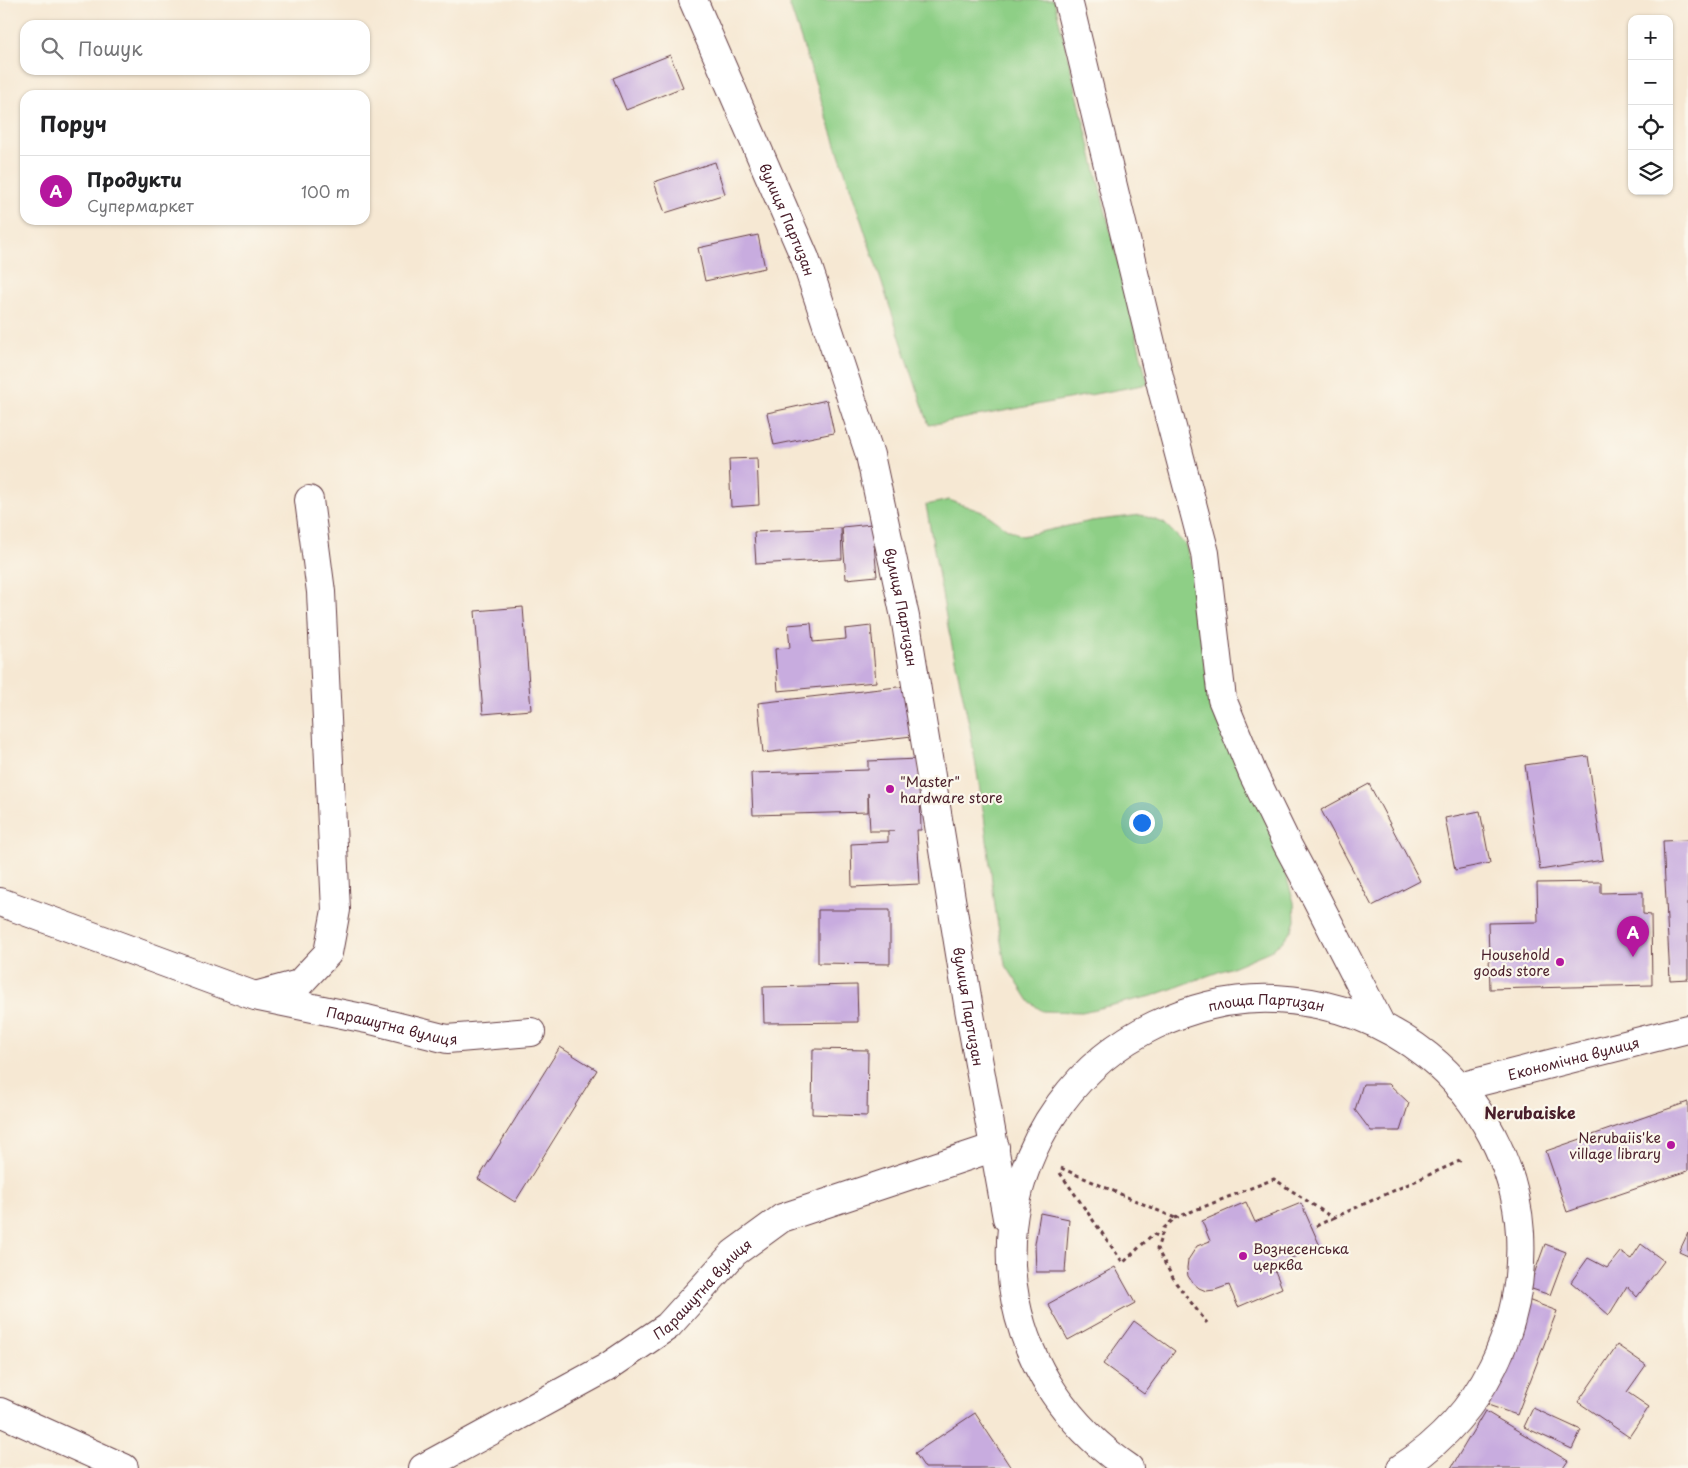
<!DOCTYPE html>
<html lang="uk">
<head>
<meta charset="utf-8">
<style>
  body { margin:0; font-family:"Playpen Sans",sans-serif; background:#f2f2f2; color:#202124 }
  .controls { position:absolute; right:15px; top:15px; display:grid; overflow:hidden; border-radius:10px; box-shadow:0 1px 4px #0004 }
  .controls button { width:45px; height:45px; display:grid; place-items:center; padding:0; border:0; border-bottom:1px solid #e0e0e0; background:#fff; color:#202124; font:25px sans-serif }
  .you { position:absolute; left:1141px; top:822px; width:18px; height:18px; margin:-12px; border:4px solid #fff; border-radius:50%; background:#1a73e8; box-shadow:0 0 0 8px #1a73e833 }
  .badge { display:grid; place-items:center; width:32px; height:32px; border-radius:50%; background:#b5179e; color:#fff; font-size:16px; font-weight:700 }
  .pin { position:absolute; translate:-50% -41px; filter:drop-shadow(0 1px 2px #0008) }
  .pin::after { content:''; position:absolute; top:26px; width:18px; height:15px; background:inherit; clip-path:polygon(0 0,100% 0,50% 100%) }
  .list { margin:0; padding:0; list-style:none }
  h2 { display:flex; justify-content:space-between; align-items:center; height:65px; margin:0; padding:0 20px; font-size:21px }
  h2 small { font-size:16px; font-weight:400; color:#757577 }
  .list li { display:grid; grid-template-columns:32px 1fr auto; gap:15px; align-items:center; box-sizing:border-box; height:70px; padding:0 20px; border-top:1px solid #e0e0e0 }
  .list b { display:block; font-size:19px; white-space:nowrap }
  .list p { margin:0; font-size:16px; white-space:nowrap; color:#757577 }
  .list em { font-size:16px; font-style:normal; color:#757577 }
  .icon { flex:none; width:28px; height:28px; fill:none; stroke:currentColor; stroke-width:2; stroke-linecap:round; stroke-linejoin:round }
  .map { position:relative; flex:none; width:1688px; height:1468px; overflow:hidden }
  .search { position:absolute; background:#fff; box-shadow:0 1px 4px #0004; left:20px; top:20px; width:350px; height:55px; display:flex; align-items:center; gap:12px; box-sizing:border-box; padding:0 18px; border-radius:15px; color:#757577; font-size:19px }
  .panel { position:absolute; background:#fff; box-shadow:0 1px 4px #0004; left:20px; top:90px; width:350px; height:135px; border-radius:15px }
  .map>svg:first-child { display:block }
</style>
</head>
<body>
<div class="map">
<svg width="1688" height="1468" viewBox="0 0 1688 1468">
  <rect width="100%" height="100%" fill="#fbf7ec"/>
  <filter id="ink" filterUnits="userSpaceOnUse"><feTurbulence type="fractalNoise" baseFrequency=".02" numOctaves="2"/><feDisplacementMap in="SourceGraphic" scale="10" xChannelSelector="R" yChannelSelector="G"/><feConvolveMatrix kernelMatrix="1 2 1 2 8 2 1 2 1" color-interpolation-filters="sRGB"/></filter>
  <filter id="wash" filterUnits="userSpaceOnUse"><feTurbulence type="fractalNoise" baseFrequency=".0096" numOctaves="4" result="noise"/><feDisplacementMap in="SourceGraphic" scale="20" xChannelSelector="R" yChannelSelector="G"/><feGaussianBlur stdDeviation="1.12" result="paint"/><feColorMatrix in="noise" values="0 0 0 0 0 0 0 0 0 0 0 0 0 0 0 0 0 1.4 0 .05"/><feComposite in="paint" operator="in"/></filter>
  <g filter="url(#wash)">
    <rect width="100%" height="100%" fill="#f6e8d3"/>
    <g fill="#8ecf86" stroke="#6c7758">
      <polygon points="788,0 1054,0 1148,384 929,425"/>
      <polygon points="949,500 985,513 1006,528 1022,536 1091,521 1141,515 1164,523 1185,544 1193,568 1205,667 1279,852 1294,902 1295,920 1292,929 1282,942 1270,951 1232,967 1152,996 1082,1012 1042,1011 1029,1001 1005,964 996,914 984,816 970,729 947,622 926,505"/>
    </g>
    <g id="blocks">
      <g fill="#c8acdf">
        <polygon points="670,55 683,87 626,110 613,78"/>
        <polygon points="715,162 725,194 665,213 654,182"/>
        <polygon points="758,235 765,268 705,281 698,248"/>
        <polygon points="827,400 834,433 774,445 767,413"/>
        <polygon points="757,458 759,505 731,507 729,459"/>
        <polygon points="872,524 877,576 846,579 842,527"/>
        <polygon points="841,528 842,559 756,564 754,532"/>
        <polygon points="523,607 531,710 483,714 475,611"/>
        <polygon points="811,623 813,642 846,639 845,629 871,626 876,682 778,691 775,649 790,648 788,625"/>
        <polygon points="906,686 912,736 763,753 758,703"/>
        <polygon points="1588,756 1603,860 1540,870 1525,765"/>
        <polygon points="919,759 921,830 917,830 920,884 852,887 851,844 888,842 888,831 894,831 870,831 868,793 868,812 753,815 751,773 868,770 868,761"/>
        <polygon points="1369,784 1420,881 1372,906 1321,810"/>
        <polygon points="1480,811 1490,863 1455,870 1445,818"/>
        <polygon points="1688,840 1688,979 1670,980 1663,841"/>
        <polygon points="1601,882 1601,893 1643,892 1643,914 1651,915 1652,985 1490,989 1488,923 1538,922 1537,883"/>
        <polygon points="818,910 890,910 890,964 818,963"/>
        <polygon points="857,985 858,1022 764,1023 763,987"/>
        <polygon points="560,1047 597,1070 515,1202 478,1179"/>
        <polygon points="813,1049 868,1050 867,1116 812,1114"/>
        <polygon points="1363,1084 1389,1084 1409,1103 1400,1131 1371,1131 1355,1110"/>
        <polygon points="1688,1102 1688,1171 1567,1212 1546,1151"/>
        <polygon points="1246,1202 1255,1222 1301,1203 1320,1246 1273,1266 1282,1288 1238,1307 1229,1285 1215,1290 1206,1291 1199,1288 1192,1282 1188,1276 1187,1268 1188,1260 1197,1246 1210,1241 1202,1221"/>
        <polygon points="1040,1213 1069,1219 1065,1272 1036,1272 1035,1244"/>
        <polygon points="1688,1233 1688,1256 1679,1252"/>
        <polygon points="1545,1244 1566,1252 1550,1295 1529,1288"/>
        <polygon points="1641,1244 1664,1261 1637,1297 1627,1286 1609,1315 1571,1282 1588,1258 1607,1268 1620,1252 1631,1259"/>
        <polygon points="1115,1267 1135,1303 1068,1340 1048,1304"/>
        <polygon points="1528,1300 1557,1311 1517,1415 1488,1405"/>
        <polygon points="1134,1321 1175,1351 1144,1394 1103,1364"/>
        <polygon points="1617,1345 1646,1365 1627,1392 1649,1407 1629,1437 1578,1402"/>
        <polygon points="1533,1408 1581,1430 1572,1449 1524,1427"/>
        <polygon points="1485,1411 1568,1461 1563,1468 1451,1468"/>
        <polygon points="975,1413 1011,1468 925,1468 915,1453"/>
      </g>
    </g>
  </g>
  <g filter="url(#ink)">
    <use href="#blocks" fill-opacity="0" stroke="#643d44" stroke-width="1"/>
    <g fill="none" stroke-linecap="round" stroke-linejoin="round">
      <defs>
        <g id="minor">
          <path id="s1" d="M693 0 805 258 870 455 905 617 969 1009 1007 1218"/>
          <polyline points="1068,0 1163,393 1205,553 1222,699 1253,774 1288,846 1317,900 1381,1025"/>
          <polyline points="0,902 255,996 299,984 328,953 336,910 321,592 309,500"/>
          <path id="s2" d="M259 997 367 1019 447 1039 531 1032"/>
          <path id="s3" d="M1459 1087 1688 1029"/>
          <polyline points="0,1412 124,1468"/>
          <path id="s4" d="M423 1468 606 1368 668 1326 734 1253 782 1218 995 1147"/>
          <path id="s5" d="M1129 1468C1006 1385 972 1226 1060 1104 1085 1070 1117 1043 1155 1025 1193 1007 1234 997 1276 999 1333 1002 1384 1021 1428 1056 1480 1098 1516 1166 1520 1233 1525 1328 1482 1416 1401 1468"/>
        </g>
      </defs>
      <use href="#minor" stroke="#643d44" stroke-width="30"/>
      <g stroke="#643d44" stroke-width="3" stroke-dasharray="4 4" stroke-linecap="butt">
        <polyline points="1061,1168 1175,1218 1164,1228 1157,1249 1176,1283 1207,1323"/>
        <polyline points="1060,1173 1123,1263 1153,1234 1161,1237"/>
        <polyline points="1175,1218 1274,1179 1333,1218 1312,1228"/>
        <polyline points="1333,1218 1462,1160"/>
      </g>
      <use href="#minor" stroke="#fff" stroke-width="28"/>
    </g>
  </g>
  <g fill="#b5179e" stroke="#fbf7ec" stroke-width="2">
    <circle cx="890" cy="789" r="5"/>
    <circle cx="1560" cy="962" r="5"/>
    <circle cx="1671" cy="1145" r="5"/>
    <circle cx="1243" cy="1256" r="5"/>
  </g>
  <g text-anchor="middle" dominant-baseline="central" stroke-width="4.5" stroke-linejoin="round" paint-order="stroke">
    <g font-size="14" fill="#4a1f2b" stroke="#fbf7ec">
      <text stroke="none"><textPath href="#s1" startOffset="239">вулиця Партизан</textPath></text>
      <text stroke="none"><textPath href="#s1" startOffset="644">вулиця Партизан</textPath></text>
      <text stroke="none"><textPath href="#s1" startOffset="1049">вулиця Партизан</textPath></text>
      <text stroke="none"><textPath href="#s5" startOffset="655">площа Партизан</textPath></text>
      <text stroke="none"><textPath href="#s2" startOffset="136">Парашутна вулиця</textPath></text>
      <text stroke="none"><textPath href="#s3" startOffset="118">Економічна вулиця</textPath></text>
      <text stroke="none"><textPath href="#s4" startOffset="334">Парашутна вулиця</textPath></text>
    </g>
    <g font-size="14" fill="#4a1f2b" stroke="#fbf7ec" text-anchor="start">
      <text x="900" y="781">"Master"<tspan x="900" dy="16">hardware store</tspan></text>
      <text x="1550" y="954" text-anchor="end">Household<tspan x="1550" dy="16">goods store</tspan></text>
      <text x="1661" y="1137" text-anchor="end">Nerubaiis'ke<tspan x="1661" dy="16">village library</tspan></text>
      <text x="1253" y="1248">Вознесенська<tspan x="1253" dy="16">церква</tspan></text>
    </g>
    <g font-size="16" font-weight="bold" fill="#4a1f2b" stroke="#fbf7ec">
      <text x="1530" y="1112">Nerubaiske</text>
    </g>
  </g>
</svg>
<div class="controls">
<button>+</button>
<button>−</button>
<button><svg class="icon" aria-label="locate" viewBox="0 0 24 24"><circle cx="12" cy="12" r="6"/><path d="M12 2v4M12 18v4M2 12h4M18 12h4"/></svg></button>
<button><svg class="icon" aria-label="layers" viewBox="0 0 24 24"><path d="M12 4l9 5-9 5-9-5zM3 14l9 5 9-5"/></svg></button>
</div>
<div class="you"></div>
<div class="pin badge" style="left:1633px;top:957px">A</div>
<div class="search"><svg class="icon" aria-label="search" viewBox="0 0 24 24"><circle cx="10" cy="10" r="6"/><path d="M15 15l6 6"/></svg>Пошук</div>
<section class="panel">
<h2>Поруч<small></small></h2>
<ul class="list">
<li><span class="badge">A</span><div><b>Продукти</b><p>Супермаркет</p></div><em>100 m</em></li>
</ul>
</section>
</div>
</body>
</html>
